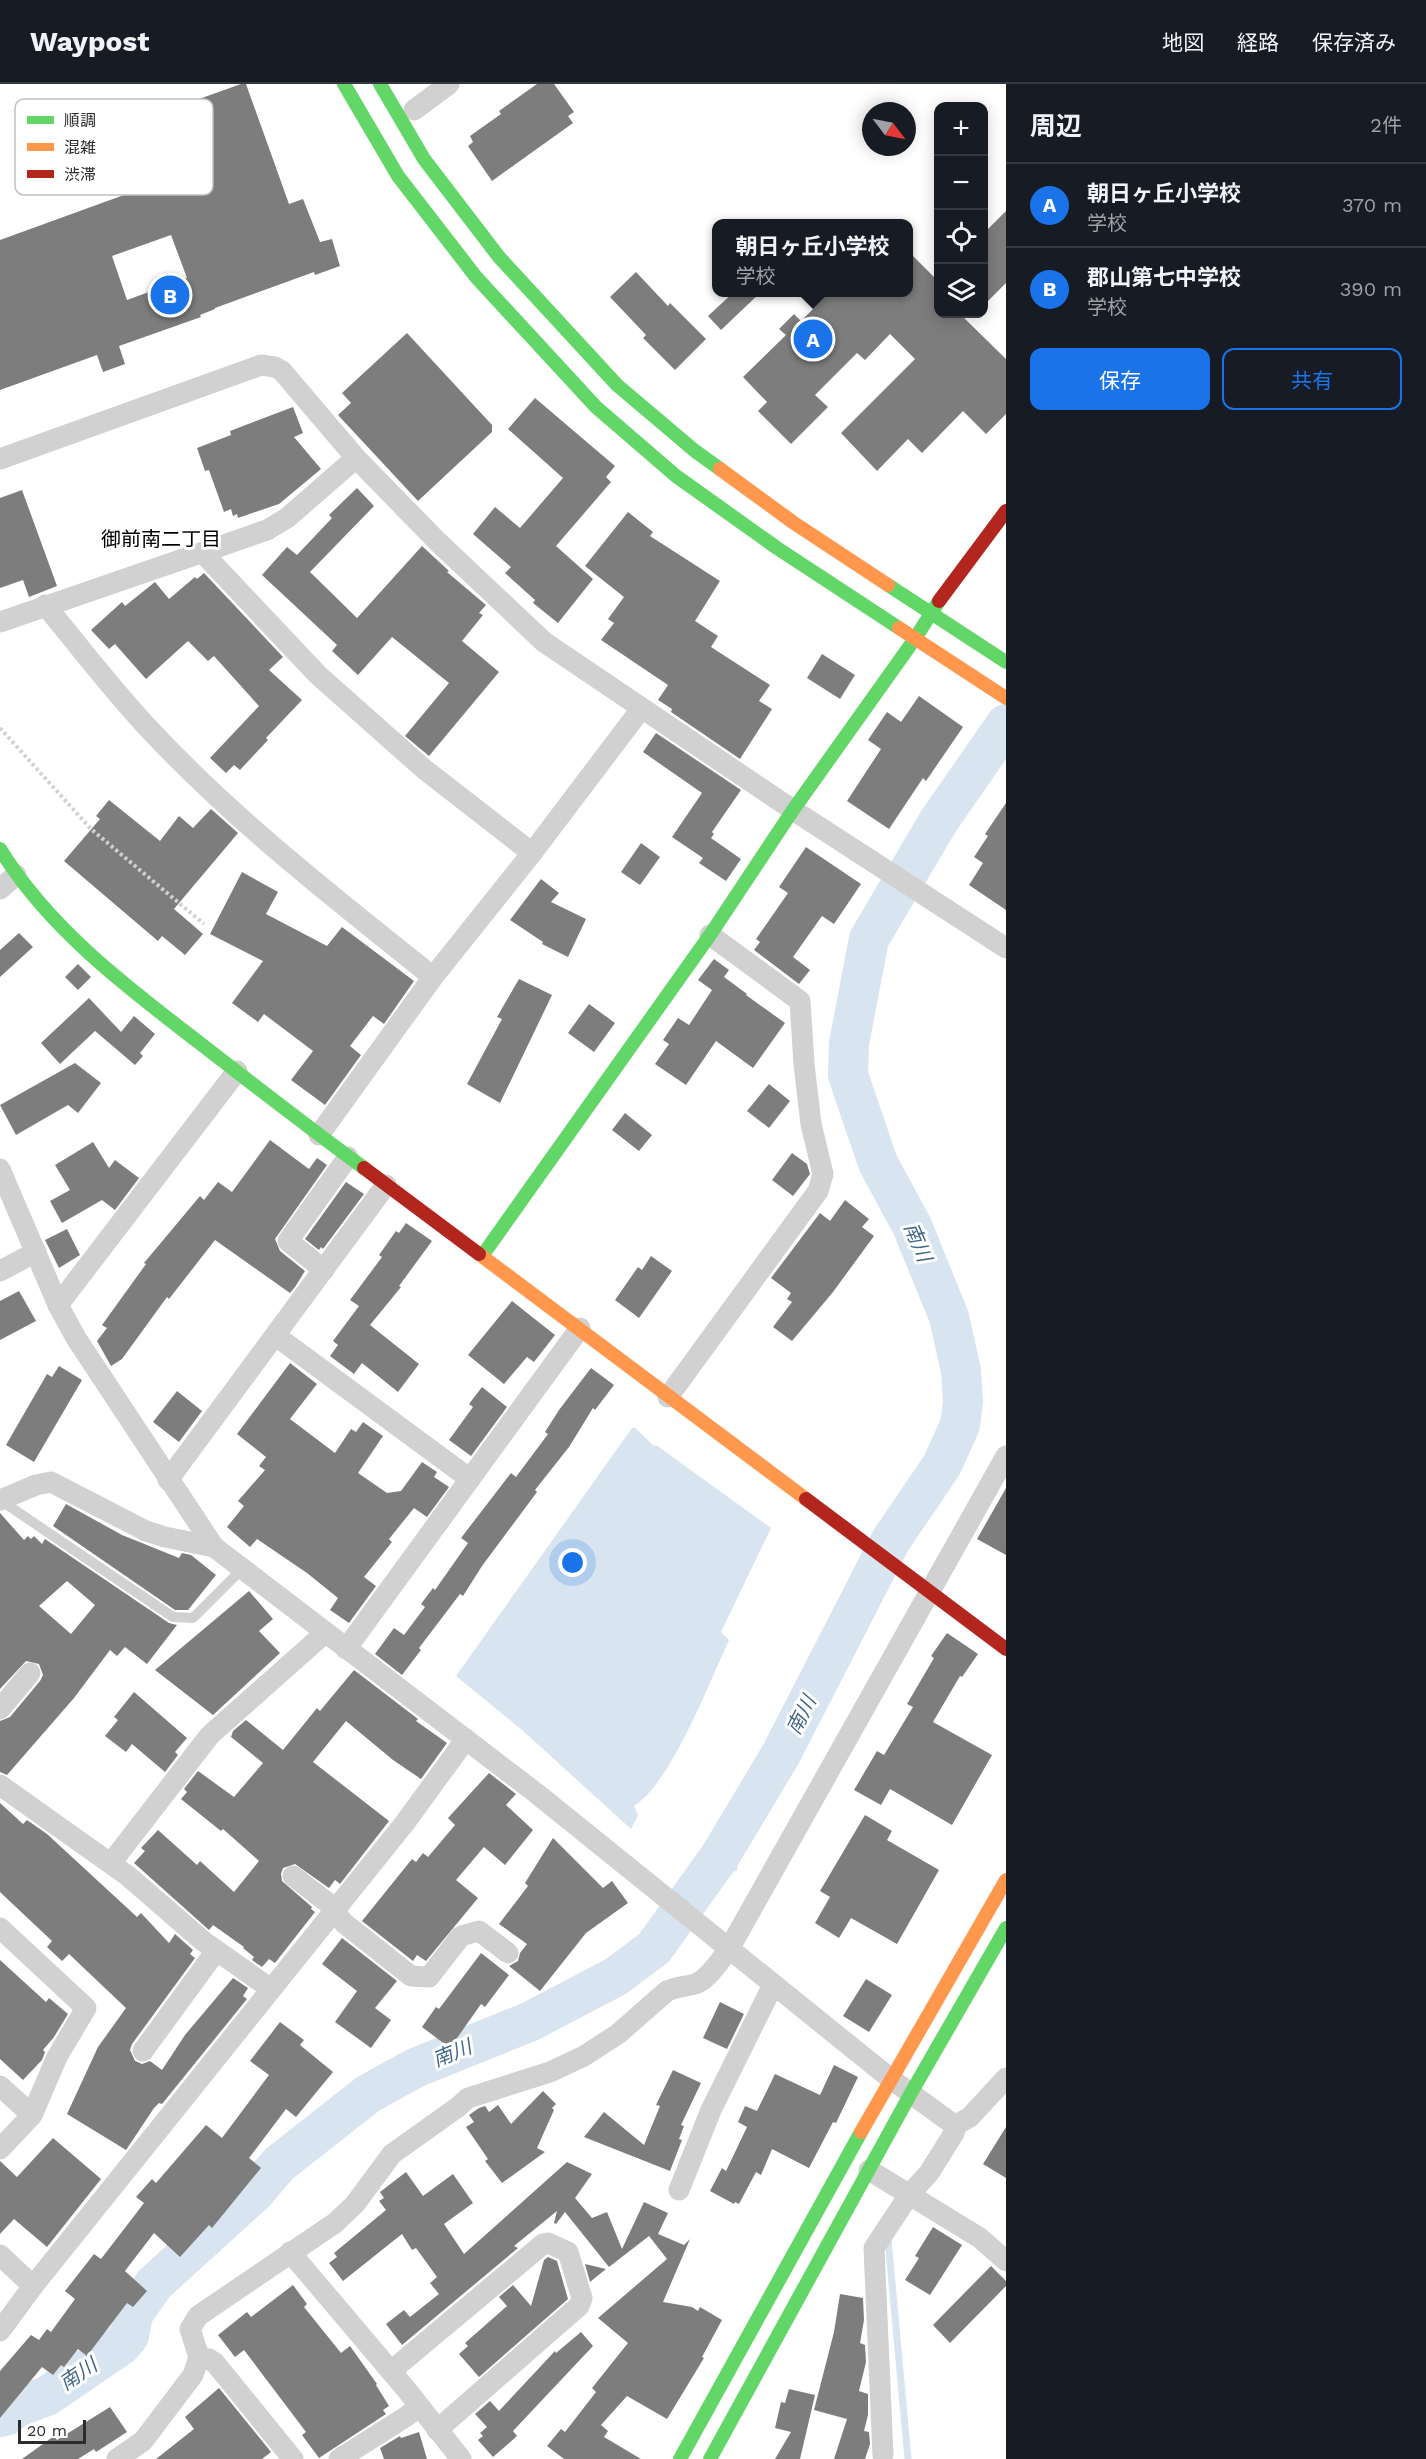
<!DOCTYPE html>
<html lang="ja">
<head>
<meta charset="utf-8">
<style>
  body { margin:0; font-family:"Work Sans","Noto Sans JP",sans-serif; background:#20242c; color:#f1f3f6 }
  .controls { position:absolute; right:18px; top:18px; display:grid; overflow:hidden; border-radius:12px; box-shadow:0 3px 15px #0003 }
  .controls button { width:54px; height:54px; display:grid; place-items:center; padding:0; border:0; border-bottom:2px solid #363941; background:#171b24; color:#f1f3f6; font:30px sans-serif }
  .compass { position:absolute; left:862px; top:18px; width:54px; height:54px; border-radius:50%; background:#171b24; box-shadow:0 3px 15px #0003; rotate:122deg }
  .scale { position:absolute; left:18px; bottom:15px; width:68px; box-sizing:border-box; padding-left:6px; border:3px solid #2c2c2c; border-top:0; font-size:16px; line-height:21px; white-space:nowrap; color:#2c2c2c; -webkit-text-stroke:4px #fff; paint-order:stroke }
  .you { position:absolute; left:573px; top:1479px; width:21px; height:21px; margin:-15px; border:4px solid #fff; border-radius:50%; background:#1a73e8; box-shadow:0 0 0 9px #1a73e833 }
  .badge { display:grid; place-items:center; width:39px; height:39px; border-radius:50%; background:#1a73e8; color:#fff; font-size:20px; font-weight:700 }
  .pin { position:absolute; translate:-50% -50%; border:3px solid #fff; box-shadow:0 2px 6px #0006 }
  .popup { position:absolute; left:712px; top:135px; width:201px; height:78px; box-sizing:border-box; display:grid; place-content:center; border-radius:12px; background:#171b24; filter:drop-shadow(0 2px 4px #0005); font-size:20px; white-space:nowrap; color:#9ea1a6 }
  .popup b { font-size:22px; color:#f1f3f6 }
  .popup::after { content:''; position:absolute; left:50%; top:100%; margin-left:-12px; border:12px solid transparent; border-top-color:#171b24 }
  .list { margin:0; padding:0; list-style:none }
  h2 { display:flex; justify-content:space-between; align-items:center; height:78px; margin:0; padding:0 24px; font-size:26px }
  h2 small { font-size:20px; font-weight:400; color:#9ea1a6 }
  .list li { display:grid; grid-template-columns:39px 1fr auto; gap:18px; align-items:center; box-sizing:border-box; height:84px; padding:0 24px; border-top:2px solid #363941 }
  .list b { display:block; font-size:22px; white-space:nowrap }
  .list p { margin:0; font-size:20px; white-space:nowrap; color:#9ea1a6 }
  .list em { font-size:20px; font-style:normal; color:#9ea1a6 }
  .actions { display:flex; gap:12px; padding:18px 24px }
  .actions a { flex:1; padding:14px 0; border:2px solid #1a73e8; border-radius:12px; text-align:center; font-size:21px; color:#1a73e8 }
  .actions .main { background:#1a73e8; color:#fff }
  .icon { flex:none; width:33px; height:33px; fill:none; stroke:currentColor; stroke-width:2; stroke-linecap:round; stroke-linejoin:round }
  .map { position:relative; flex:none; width:1006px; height:2375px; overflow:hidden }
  header { display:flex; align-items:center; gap:36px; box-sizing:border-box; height:84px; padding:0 30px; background:#171b24; border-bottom:2px solid #363941 }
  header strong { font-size:28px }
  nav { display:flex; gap:33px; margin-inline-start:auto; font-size:21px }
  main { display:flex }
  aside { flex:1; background:#171b24 }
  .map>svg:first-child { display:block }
</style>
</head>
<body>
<header>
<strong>Waypost</strong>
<nav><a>地図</a><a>経路</a><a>保存済み</a></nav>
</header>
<main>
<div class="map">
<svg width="1006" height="2375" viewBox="0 0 1006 2375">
  <rect width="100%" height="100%" fill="#fff"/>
  <path fill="#d8e4ef" d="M632 1344H635L654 1362 656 1361 771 1444 721 1548 729 1556C709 1599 671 1699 634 1722L638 1731 631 1745 522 1646 456 1592Z"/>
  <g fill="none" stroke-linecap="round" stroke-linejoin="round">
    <g stroke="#d8e4ef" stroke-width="7">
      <polyline points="720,1772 734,1784"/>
      <polyline points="888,2155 908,2375"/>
    </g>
    <polyline stroke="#d8e4ef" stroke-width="40" points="0,2333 6,2332 17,2323 47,2312 120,2262 129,2252 133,2230 154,2200 255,2108 279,2080 368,2010 415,1984 529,1938 615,1893 654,1864 720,1772 781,1670 891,1456 942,1381 960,1341 963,1318 961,1287 949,1233 912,1142 878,1079 848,991 849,959 869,855 938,738 1006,640"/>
  </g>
  <g fill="#7d7d7d" fill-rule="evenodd">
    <path d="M241 0H246L289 120 303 115 320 158 332 155 340 182 315 191 314 188 215 224V225L200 231 201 233 119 262 125 280 103 288 97 271 0 306V156L179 91 157 30ZM171 151 187 194 127 216 112 172Z"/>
    <polygon points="537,0 554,0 574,28 568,32 573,39 492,97 468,62 473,58 470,52 501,30 499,27"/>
    <polygon points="1006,127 1006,199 984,221 984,149"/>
    <polygon points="909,168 939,198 939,230 960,230 1006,275 1006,330 986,350 963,327 922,369 908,355 877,387 841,349 915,275 890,250 865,276 857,269 815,311 828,323 791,360 758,327 767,318 743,293 786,251 779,245 794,230 801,237 830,208 909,208"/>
    <polygon points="636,188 668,222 670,219 706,255 675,286 643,254 646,251 610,213"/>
    <polygon points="734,208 761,208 721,246 708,232"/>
    <polygon points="407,249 492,341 492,348 418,417 338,331 351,319 342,309"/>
    <polygon points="535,314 615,382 606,393 611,398 556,462 593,495 558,539 533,519 535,516 505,489 511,483 473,450 495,423 520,444 563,394 508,345"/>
    <polygon points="293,323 303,349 294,353 321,385 279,420 238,434 237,430 233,432 231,425 224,428 209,386 205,387 197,364 231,351 230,347"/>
    <polygon points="357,404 374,422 310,488 357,534 422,462 449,487 447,488 486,521 479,529 483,531 462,557 499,588 429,672 405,652 449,599 392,553 358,591 332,567 337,561 262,491 287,463 297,471 332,434 329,431"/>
    <polygon points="22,406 57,502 29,513 23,496 0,504 0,414"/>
    <polygon points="628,428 653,448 650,452 720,497 695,537 718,552 711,563 770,601 759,617 772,625 740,675 671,628 672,625 658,616 668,601 601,556 614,539 608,535 624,513 585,482"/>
    <polygon points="204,489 283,573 269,586 302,616 266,654 268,656 240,686 234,681 226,689 210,674 259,622 214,572 208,577 188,557 146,595 115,560 109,565 91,546 122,518 125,522 155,498 169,515 195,493 197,495"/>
    <polygon points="822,570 855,591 840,615 807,594"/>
    <polygon points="919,612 963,643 926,697 923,694 889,745 847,717 881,665 868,656 887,628 901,638"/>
    <polygon points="656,649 741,706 712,748 714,750 711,754 741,775 726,797 699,779 703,774 672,753 702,709 643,668"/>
    <polygon points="109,716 160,757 179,732 193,744 211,725 238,749 174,825 203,850 185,871 162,852 158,857 64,777 100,735 96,732"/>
    <polygon points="1006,719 1006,826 969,801 983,779 974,773 988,752 985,750"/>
    <polygon points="641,759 660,773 640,801 621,788"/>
    <polygon points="806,763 861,800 834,840 822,832 793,873 810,886 799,900 754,866 760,858 756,855 788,809 779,803"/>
    <polygon points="242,788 278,808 266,830 327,862 342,843 414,897 384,940 373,932 350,962 361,971 325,1021 291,996 313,967 264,930 258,938 232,919 263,877 210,850"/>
    <polygon points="541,795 559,809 551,818 586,835 568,873 542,860 543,858 510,836"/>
    <polygon points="19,849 33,863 0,893 0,866"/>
    <polygon points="714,875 729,886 724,893 747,910 746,911 785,939 753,984 716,957 686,1001 655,980 669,960 663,956 678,934 689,941 712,906 698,896"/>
    <polygon points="78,880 91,893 78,906 65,893"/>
    <polygon points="519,895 552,911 500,1019 467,1000 502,935 497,933"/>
    <polygon points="89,914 121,948 134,932 155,950 140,969 143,972 135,981 95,947 60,980 41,959"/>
    <polygon points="589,920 615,939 594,968 568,949"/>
    <polygon points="75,979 101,999 78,1029 68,1021 16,1051 0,1021"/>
    <polygon points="769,1000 790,1017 769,1044 747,1027"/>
    <polygon points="625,1029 652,1051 639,1067 612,1046"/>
    <polygon points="270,1056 309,1085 317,1074 327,1081 275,1155 280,1167 305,1187 295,1203 290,1209 215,1156 169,1215 167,1213 122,1275 111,1282 97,1257 107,1244 102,1241 146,1180 144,1179 200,1112 204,1116 218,1098 232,1108"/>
    <polygon points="93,1058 109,1084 115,1076 139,1094 115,1126 102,1116 62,1139 50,1117 70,1106 55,1081"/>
    <polygon points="792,1069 807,1080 810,1090 793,1112 772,1096"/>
    <polygon points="346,1098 364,1110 323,1165 321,1163 319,1166 305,1155"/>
    <polygon points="845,1116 869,1135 862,1143 874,1152 833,1208 792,1257 773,1243 792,1218 787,1215 791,1209 771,1194 820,1129 830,1137"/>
    <polygon points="406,1139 432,1157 399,1202 401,1203 370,1241 419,1280 398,1308 362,1279 354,1290 330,1272 338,1261 333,1257 359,1222 350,1216 382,1173 379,1171 396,1147 399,1149"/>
    <polygon points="67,1145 80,1171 59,1184 45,1156"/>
    <polygon points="651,1172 672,1187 639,1234 615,1216 638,1183 642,1186"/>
    <polygon points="19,1207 36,1237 0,1256 0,1217"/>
    <polygon points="512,1217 555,1251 534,1278 527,1273 504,1300 468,1271"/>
    <polygon points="290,1279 317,1300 290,1335 335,1369 351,1345 356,1348 363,1338 383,1352 358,1389 387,1409 401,1407 422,1378 437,1388 434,1393 449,1403 427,1433 414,1424 389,1455 392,1458 364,1493 376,1502 349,1539 330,1526 338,1514 307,1489 257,1455 250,1463 227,1443 244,1422 238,1417 265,1386 259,1382 266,1373 237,1350"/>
    <polygon points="59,1282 82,1296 34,1378 6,1361 47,1290 52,1293"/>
    <polygon points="591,1284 614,1301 595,1326 593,1324 569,1363 535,1406 537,1408 482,1482 463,1512 460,1510 419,1564 421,1566 402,1591 375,1570 394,1544 404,1551 425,1523 421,1520 433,1504 435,1506 468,1459 461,1454 511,1389 516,1393 548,1350 545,1348 559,1326"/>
    <polygon points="482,1303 507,1323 471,1372 449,1356 473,1323 469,1320"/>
    <polygon points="177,1307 202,1327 179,1358 153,1338"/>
    <polygon points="1006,1404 1006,1471 977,1455"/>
    <polygon points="66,1420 122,1451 142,1459 179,1474 182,1469 191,1471 216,1491 188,1526 175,1526 53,1442"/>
    <path d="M0 1429 24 1456 28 1452 31 1455 34 1452 42 1460 45 1455 169 1539 177 1541 147 1580 125 1563 117 1572 110 1566 74 1614 7 1691 0 1688V1637L10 1633 40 1597 43 1591 39 1580 26 1577 0 1605ZM67 1497 95 1521 71 1550 39 1522Z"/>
    <polygon points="249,1507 273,1535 259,1547 280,1569 213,1631 155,1586"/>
    <polygon points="947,1549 978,1570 962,1593 960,1592 933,1638 992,1671 952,1741 890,1705 881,1721 854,1706 877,1667 884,1671 913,1623 907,1620 934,1574 931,1572"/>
    <polygon points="354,1586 418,1635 416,1637 447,1659 421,1695 393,1676 346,1637 313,1678 389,1737 340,1800 335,1796 329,1804 295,1780 283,1784 281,1790 282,1797 312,1823 311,1825 315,1828 275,1879 269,1875 262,1883 252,1876 254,1873 243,1864 244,1863 213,1841 209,1846 134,1779 145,1767 141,1764 158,1746 197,1781 200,1777 234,1808 259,1777 223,1745 221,1747 181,1715 187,1708 184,1705 198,1687 234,1713 263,1679 231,1653 233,1647 246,1636 283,1666 317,1624 320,1627"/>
    <polygon points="134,1608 187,1654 175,1668 178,1671 165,1688 132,1660 126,1668 105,1652 118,1636 114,1633"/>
    <polygon points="489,1689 516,1710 506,1721 533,1746 505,1781 484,1763 456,1796 478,1814 426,1877 417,1871 413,1877 362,1837 412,1775 416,1778 423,1769 428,1773 455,1741 448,1734"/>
    <polygon points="0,1719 23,1740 27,1736 47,1750 137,1833 141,1829 169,1859 175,1850 193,1866 190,1870 195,1874 132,1960 130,1966 135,1977 142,1980 150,1977 162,1986 185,1951 233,1894 248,1904 243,1912 247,1915 162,2020 159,2019 154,2024 126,2066 67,2030 98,1963 126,1924 69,1870 62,1877 47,1863 52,1857 0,1808"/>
    <polygon points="865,1731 892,1747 887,1756 939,1786 897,1860 851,1834 839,1854 815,1839 830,1813 820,1807"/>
    <polygon points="553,1754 603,1804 612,1797 628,1819 586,1849 540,1907 509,1882 518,1877 520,1869 527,1860 499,1840 528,1802 525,1799"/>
    <polygon points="342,1854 397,1897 375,1924 391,1936 371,1964 335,1938 357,1907 322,1880"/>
    <polygon points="481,1869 509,1891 485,1923 481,1920 450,1964 422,1943 436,1923 439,1925"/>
    <polygon points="0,1876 46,1918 49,1914 68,1930 54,1953 43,1966 45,1968 42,1976 23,1996 0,1975"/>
    <polygon points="866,1895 892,1911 869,1948 843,1932"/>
    <polygon points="720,1918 744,1930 727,1965 703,1954"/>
    <polygon points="280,1938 304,1956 300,1961 333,1988 296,2033 286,2025 249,2074 261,2084 212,2144 209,2141 180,2173 154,2149 125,2187 147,2207 133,2223 127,2219 87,2272 78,2265 64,2283 61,2281 53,2291 42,2283 0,2334 0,2287 31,2251 39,2256 47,2245 51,2248 75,2215 65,2207 94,2170 101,2175 144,2119 136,2113 152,2095 156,2099 206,2041 222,2054 269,1991 250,1977"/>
    <polygon points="834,1981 858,1993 836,2039 833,2038 809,2084 772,2065 761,2091 756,2088 739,2120 735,2118 734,2120 710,2107 722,2084 726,2087 747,2043 738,2038 745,2022 757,2027 775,1990 820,2011"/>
    <polygon points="673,1986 701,1999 681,2041 684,2042 679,2055 682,2056 670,2087 584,2053 604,2028 644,2061 660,2022 656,2021"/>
    <polygon points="543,2007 556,2020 552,2024 554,2026 537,2064 545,2068 502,2099 485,2077 488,2075 466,2043 474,2038 469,2031 479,2024 485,2022 489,2028 498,2021 511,2040"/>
    <polygon points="1006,2043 1006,2094 983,2080"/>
    <polygon points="53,2054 101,2095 47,2163 14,2135 0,2150 0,2077 17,2093"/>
    <polygon points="567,2078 592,2090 575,2114 592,2134 607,2128 622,2165 644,2118 668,2129 658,2150 684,2161 690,2155 663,2218 692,2223 698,2227 700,2223 722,2236 702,2273 704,2274 667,2335 627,2312 601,2341 608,2347 604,2353 641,2375 564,2375 547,2362 561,2345 565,2348 596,2308 592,2304 628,2259 598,2234 667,2175 649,2152 609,2183 565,2128 556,2140 554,2139 557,2127 514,2162 518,2164 402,2261 386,2240 404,2226 410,2233 439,2210 430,2199 437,2193 416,2164 412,2166 402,2150 343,2197 329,2179 337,2173 334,2169 386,2126 379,2117 384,2114 380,2108 406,2088 423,2112 453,2090 473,2119 444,2140 464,2170"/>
    <polygon points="933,2143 962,2161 930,2211 905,2196 919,2174 915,2172"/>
    <polygon points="548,2173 557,2177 568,2215 479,2293 459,2270 468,2262 465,2259 507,2222 499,2213 513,2201 531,2222 544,2176"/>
    <polygon points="585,2180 606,2185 590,2198"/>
    <polygon points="991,2182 1006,2197 1006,2202 950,2259 933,2241"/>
    <polygon points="293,2201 307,2220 304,2223 341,2269 350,2262 377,2300 376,2301 389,2322 383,2326 386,2330 319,2374 302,2351 306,2348 244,2266 235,2273 218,2251 247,2228 251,2233"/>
    <polygon points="840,2210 863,2214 864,2236 860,2259 865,2261 866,2278 859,2307 868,2310 868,2331 864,2347 869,2348 870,2360 865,2375 834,2375 847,2335 814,2326 834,2248"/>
    <polygon points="581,2248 593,2262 513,2347 517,2352 493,2373 478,2356 483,2352 480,2349 487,2343 475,2330 490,2317 499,2327 555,2267 556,2269"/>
    <polygon points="219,2304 271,2368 262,2375 156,2375 194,2345 185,2333"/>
    <polygon points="789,2305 815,2311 800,2375 775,2375 791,2348 775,2344 781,2318 785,2319"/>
    <polygon points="110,2323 127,2348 96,2368 94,2365 78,2375 22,2375 54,2352 57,2356"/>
    <polygon points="419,2348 427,2375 384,2375 380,2364 400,2352 401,2354"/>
  </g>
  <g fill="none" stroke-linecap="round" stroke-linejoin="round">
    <polyline stroke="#d1d1d1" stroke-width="4" stroke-dasharray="3 3" stroke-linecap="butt" points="0,644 91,745 204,840"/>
    <polyline stroke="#d1d1d1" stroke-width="10" points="0,1416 173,1533 193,1534 243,1484"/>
    <g stroke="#d1d1d1" stroke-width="21">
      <polyline points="414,26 449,0"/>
      <polyline points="0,375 261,281 275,283 282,287 356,374 437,457 544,558 793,726 1006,864"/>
      <polyline points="203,469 318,591 424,685 532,769"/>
      <path d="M45 521C80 563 113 607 151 647 235 737 337 816 433 893"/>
      <polyline points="0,538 267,446 287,434 356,374"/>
      <polyline points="0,805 16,791"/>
      <polyline points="319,1051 433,893 532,769 641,625"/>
      <polyline points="0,1085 58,1221 76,1254 214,1463 536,1709 891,1995 950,2038 956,2041 970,2033 1006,1994"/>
      <polyline points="324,1186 288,1157 348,1073"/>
      <polyline points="0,1187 36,1168"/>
      <polyline points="58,1221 237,987"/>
      <polyline points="276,1252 470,1395"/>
      <polyline points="668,1313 818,1107 823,1090 811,1040 804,980 800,917 710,851"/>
      <polyline points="168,1396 386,1101"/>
      <polyline points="0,1416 36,1401 51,1398 146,1447 165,1453 214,1463"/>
      <polyline points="346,1565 580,1244"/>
      <polyline points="0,1625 30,1589"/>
      <polyline points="0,1701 128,1792 203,1857 271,1905"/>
      <polyline points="111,1779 210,1651 325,1549"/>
      <polyline points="293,1792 328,1819 344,1839 411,1892 429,1893 461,1852 479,1847 508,1869"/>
      <polyline points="0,1844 86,1924 57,1973 32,2031 0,2065"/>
      <polyline points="143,1967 216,1867"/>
      <polyline points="0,2002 32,2031"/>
      <polyline points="869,2086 980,2154 1006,2177"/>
      <polyline points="679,2106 711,2026 773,1901"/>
      <polyline points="290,2168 406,2305 461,2375"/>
      <polyline points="0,2171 33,2202"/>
      <polyline points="0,2247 33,2202 404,1740 466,1655"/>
      <polyline points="199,2273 209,2275 215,2279 293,2375"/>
      <polyline points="391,2287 543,2160 548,2159 568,2168 582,2214 579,2222 437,2346"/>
      <polyline points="883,2371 874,2164 909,2111 929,2089 954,2049 956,2041"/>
      <path d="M117 2375 143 2357 193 2291 199 2273 190 2245 198 2232 335 2139 355 2120 392 2070 458 2023 468 2014 550 1988 584 1972 618 1950 667 1907C677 1902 685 1903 695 1900 709 1895 720 1876 729 1865L1006 1372"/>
      <polyline points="339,2375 407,2332 419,2322"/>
    </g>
    <g stroke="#63d668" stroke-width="14">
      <polyline points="344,0 398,92 476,193 596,323 676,392 777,464 899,544"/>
      <polyline points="380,0 424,75 499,173 617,301 695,367 720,385"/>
      <polyline points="888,501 1006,578"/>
      <path d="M0 765C49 845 128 904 201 960 255 1002 309 1044 364 1084"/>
      <polyline points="482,1172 710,851 793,726 914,556 939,517"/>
      <polyline points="680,2375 861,2048"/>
      <polyline points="710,2375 911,2009 1006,1844"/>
    </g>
    <g stroke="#ff974d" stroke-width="14">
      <polyline points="720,385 794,439 888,501"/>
      <polyline points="899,544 1006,614"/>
      <polyline points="479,1170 806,1415"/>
      <polyline points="861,2048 1006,1796"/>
    </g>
    <g stroke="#b3261e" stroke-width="14">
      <polyline points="939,517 1006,427"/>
      <polyline points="364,1084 479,1170"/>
      <polyline points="806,1415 1006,1565"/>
    </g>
  </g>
  <g text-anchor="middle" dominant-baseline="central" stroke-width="6" stroke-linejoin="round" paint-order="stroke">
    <g font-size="20" fill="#000" stroke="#fff">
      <text x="161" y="455">御前南二丁目</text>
    </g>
    <g font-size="20" font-style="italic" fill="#416787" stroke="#fff">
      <text transform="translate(918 1158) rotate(67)">南川</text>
      <text transform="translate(801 1631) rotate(-63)">南川</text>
      <text transform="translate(452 1969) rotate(-22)">南川</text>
      <text transform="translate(78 2290) rotate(-34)">南川</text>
    </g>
  </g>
  <rect x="15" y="15" width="198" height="96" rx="9" fill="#fff" stroke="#c0c0c0" stroke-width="1.5"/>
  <rect x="27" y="32" width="27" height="8" fill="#63d668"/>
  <rect x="27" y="59" width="27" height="8" fill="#ff974d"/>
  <rect x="27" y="86" width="27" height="8" fill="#b3261e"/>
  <g font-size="16" fill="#2c2c2c">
    <text x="64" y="42">順調</text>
    <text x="64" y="69">混雑</text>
    <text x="64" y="96">渋滞</text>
  </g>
</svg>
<div class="controls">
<button>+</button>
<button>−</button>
<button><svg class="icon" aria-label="locate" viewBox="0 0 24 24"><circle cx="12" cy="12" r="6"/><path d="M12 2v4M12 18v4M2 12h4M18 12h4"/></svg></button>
<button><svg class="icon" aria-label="layers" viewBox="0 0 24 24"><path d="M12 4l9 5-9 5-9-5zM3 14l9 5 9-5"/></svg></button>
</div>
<svg class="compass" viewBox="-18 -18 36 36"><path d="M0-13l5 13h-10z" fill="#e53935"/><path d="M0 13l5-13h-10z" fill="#9ea1a6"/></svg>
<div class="scale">20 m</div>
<div class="you"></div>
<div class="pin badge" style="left:813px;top:255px">A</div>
<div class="popup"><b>朝日ヶ丘小学校</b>学校</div>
<div class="pin badge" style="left:170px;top:211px">B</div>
</div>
<aside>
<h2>周辺<small>2件</small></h2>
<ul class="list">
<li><span class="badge">A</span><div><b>朝日ヶ丘小学校</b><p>学校</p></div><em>370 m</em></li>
<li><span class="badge">B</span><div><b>郡山第七中学校</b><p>学校</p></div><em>390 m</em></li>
</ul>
<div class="actions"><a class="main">保存</a><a>共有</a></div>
</aside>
</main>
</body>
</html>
